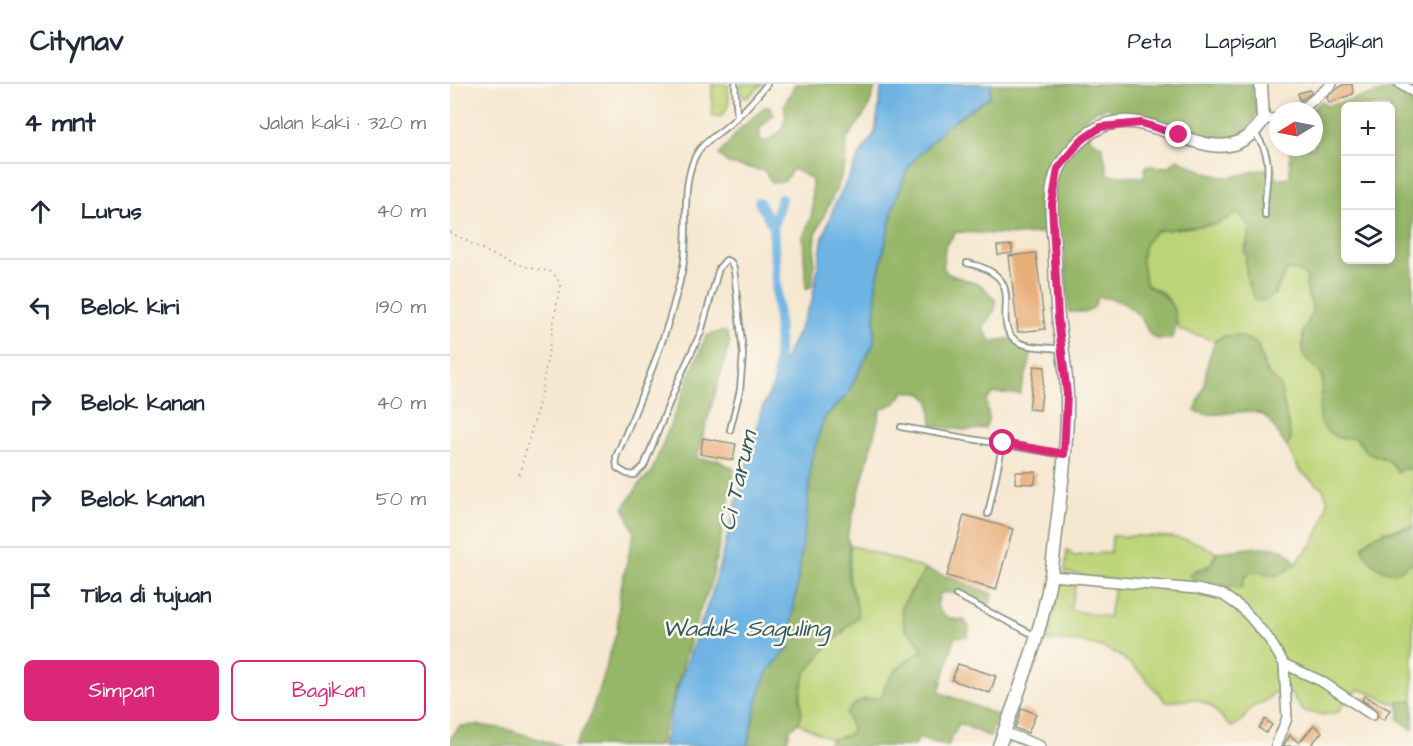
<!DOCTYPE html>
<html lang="id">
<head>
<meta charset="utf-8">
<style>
  body { margin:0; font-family:"Architects Daughter",sans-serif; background:#f6f6f7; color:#1f2937 }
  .controls { position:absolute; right:18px; top:18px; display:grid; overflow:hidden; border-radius:9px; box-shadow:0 3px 9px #0003 }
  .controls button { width:54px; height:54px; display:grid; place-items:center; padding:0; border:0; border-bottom:2px solid #e0e1e3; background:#fff; color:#1f2937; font:30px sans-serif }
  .compass { position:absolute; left:819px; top:18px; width:54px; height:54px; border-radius:50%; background:#fff; box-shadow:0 3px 9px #0003; rotate:260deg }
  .stop { position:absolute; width:18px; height:18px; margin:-14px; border:4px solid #db2777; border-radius:50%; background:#fff }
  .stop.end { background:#db2777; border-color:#fff; box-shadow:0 2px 6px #0008 }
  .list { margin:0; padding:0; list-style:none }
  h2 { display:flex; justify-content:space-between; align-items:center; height:78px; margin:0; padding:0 24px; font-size:26px }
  h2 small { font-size:20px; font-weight:400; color:#747a83 }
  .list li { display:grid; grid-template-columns:39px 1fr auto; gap:18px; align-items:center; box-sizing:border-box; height:96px; padding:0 24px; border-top:2px solid #e0e1e3 }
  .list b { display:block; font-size:22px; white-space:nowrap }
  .list em { font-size:20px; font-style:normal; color:#747a83 }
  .actions { display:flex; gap:12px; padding:18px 24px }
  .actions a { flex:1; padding:14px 0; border:2px solid #db2777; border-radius:9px; text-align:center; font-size:21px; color:#db2777 }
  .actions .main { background:#db2777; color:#fff }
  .icon { flex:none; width:33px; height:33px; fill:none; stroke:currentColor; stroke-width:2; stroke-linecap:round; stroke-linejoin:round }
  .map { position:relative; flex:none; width:963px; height:662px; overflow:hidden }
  header { display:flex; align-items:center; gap:36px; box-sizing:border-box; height:84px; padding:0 30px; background:#fff; border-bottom:2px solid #e0e1e3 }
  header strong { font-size:28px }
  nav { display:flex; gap:33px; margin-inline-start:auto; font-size:21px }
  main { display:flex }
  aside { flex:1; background:#fff }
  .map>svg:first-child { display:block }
</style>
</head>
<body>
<header>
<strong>Citynav</strong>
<nav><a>Peta</a><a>Lapisan</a><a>Bagikan</a></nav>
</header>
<main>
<aside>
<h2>4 mnt<small>Jalan kaki · 320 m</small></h2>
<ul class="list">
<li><svg class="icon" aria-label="ahead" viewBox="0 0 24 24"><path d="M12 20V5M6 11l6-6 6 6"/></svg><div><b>Lurus</b></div><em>40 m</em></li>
<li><svg class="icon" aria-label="left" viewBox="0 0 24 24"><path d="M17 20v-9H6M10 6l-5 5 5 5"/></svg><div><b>Belok kiri</b></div><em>190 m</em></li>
<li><svg class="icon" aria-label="right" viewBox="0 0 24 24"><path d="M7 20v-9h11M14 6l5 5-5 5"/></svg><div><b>Belok kanan</b></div><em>40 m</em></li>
<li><svg class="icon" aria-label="right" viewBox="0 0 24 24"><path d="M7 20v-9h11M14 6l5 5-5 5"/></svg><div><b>Belok kanan</b></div><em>50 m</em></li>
<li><svg class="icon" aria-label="arrive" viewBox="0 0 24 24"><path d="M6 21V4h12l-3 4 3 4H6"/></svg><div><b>Tiba di tujuan</b></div></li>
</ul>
<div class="actions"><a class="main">Simpan</a><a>Bagikan</a></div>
</aside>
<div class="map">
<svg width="963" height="662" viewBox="0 0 963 662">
  <rect width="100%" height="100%" fill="#fbf7ec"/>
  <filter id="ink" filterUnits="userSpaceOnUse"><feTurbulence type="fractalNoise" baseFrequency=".0167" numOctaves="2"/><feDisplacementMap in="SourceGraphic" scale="12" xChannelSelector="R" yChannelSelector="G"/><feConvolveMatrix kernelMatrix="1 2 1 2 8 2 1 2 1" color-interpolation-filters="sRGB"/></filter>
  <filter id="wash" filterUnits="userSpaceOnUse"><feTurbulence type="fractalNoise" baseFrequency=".008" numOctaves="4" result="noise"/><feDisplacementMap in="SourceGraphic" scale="24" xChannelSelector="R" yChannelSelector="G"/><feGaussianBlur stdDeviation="1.35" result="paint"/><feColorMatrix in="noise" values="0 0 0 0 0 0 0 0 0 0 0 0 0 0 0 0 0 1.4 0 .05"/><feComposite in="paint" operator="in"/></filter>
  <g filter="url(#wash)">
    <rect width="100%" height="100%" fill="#f6e7d0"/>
    <g fill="#bdd478" stroke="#6e8856" stroke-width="1.5">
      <path d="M262 0H278C279 13 281 24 270 33L262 31Z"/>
      <polygon points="291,0 312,0 297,14 293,12"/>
      <path d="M786 130 791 131 801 144 794 168 824 212 837 186H846L858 193 857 212 862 220V230L853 248V271C867 283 878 291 870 310L888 354H906L917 369C934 373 947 383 963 385V442L934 447 963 478V617L942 619 910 605 900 612 888 628 874 631 853 627 841 610 823 609C814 621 814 616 803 623 793 630 797 638 781 643L760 621 745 615 716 618C677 572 661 555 597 557L611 496 626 499 620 526 659 533 665 497 615 488 617 466 624 472 661 468 662 452C697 453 737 448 766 468L760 481 743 487 794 494 802 488 845 480 864 458 874 435 878 417 873 405 850 387 837 363 841 355 830 301 816 288 807 260 774 252 765 257 730 246 719 216 713 209 697 201C690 181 688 162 706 147L767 140Z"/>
      <path d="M400 461 476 485 459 510 455 545 470 559 472 567C452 579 437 591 431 614L414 615 400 650 382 656 348 639C354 623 347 605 355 589 361 576 383 559 393 549 400 541 403 524 406 514 395 496 401 480 400 461Z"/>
    </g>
    <g fill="#96b668" stroke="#5a7a4e" stroke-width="1.5" fill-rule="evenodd">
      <polygon points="345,0 426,0 418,25 397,55 395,80 389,99 366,149 362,202 356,205 353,153 362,130 362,95 343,85 334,97 322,99 315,87 279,80 269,71 290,45 315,23 320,23 324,30 309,45 311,57 318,57 331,47 336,33 334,22"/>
      <path d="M541 0H804L802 12 808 24 804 37 789 54 762 57 707 34 676 28 662 30 659 23 643 28 632 37 641 56 652 62 658 91 694 93 696 82 719 83 727 75C746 83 766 97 787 92 800 89 810 84 824 84L826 95 840 93V63H864V27H858L872 17 876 22 940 6 943 0H963V385H952L947 388C941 374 931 373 917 369L906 354H888C856 338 875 317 873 292L853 271V248L862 230V220L856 203 857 193 846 186H837C828 199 826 219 806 217 793 191 793 172 801 144L791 131 786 130 767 140 706 147C688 162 690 181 697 201 720 212 734 230 721 255 715 255 708 256 703 253 697 249 696 242 693 237 682 221 666 214 648 213L644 223 637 228H619L614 165 593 148C578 154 526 148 506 148L495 162 493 183 498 190 531 201 545 215V225L533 245 541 257 559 255 581 266C582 281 573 295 570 310L543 309 536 317 539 335 535 344C517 348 500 345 482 341L480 317 473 310 455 307 446 319 431 325 397 453C403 468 396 481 399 496 401 510 409 518 408 533L378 561 355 590 350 612 352 630 348 639 340 645 336 662H297L309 610 318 587 338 565 357 428 361 377 374 334 396 312 424 259 426 201 444 121 459 82 494 44 540 13ZM896 22H940V176H896Z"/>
      <polygon points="268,248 276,248 280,258 246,375 267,376 284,385 282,403 260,503 248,531 209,662 124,662 139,636 167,547 170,508 184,448 174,423 191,398 201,389 256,252"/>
      <path d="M789 251 807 260 816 288 830 301 841 355 837 363C830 355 826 343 818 335 798 317 768 338 745 327L754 302 758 277 765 257 774 252Z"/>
      <path d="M963 442V478C958 480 952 487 946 488 933 491 916 475 912 464 924 444 945 450 963 442Z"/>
      <path d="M809 463C826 464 838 462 845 480 821 500 824 488 802 488L794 494 793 503 787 504 743 495 739 490 756 485 766 473V468Z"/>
      <path d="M476 485 543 510 539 523C522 516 509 506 490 509L487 522C493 533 501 536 514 536L519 543 518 552 505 553 489 608 547 631 540 653 509 639 498 662 469 654 464 662H376L383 655 401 650 402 644 396 630C405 616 414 615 431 614 437 591 452 579 472 567L470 559 455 545 451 523Z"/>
      <polygon points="963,617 963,646 948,635 950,627 947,619"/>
      <polygon points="27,641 56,645 111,662 0,662 0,655 10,642"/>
    </g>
    <polygon fill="#6db3e4" stroke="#46788c" stroke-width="1.5" points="432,0 541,0 540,12 494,44 459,82 444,121 426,201 424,259 396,312 374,334 361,377 357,428 338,565 318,587 309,610 297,662 213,662 226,608 262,509 311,327 362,217 373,153 385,120 411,69 425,49"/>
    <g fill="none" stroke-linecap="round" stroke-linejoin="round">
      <g stroke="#6db3e4" stroke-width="10">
        <polyline points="309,118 323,142"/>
        <polyline points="327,305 329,252 323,142 331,115"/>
      </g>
    </g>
    <g id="blocks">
      <g fill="#e9af7a">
        <polygon points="894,0 902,0 903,10 879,19 877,13"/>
        <polygon points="860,6 861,9 850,17 848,9"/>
        <polygon points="562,161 562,169 548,171 547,162"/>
        <polygon points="586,169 595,245 568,248 559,172"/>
        <polygon points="584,282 595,283 590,326 579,325"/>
        <polygon points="253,354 286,360 283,376 250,370"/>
        <polygon points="566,388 586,388 585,400 565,399"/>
        <polygon points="514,431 563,445 546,506 497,492"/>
        <polygon points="508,580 546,592 540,609 502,596"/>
        <polygon points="914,612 940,626 934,636 928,633 926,626 912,616"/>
        <polygon points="572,624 586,630 578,649 565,644"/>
        <polygon points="815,635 822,641 816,649 809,644"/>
        <polygon points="864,641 872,648 860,662 833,662 840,651 849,659"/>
      </g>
    </g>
  </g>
  <g filter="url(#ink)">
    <use href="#blocks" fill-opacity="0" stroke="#8a9282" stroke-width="1.5"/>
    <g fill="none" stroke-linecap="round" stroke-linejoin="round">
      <defs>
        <g id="service">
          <polyline points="285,0 287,32"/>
          <path d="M804 48C828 78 813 98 815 132"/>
          <path d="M517 179C584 194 538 233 565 256 574 264 598 263 610 265"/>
          <polyline points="451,343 614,371"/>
          <path d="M280 346 290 306 293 270 284 185 281 178 276 176 269 184 251 248 229 295 194 382 184 391 177 390 167 384 166 373C192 311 219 250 233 183 240 148 230 109 244 75 250 60 264 53 276 43 291 31 305 15 317 0"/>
          <polyline points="538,430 553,359"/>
          <polyline points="506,511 586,552"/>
        </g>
        <g id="minor">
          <polyline points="950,0 963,8"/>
          <polyline points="850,27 882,0"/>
          <polyline points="813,36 828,34"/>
          <polyline points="602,492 746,505 773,511 793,525 819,555 834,580 837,634 826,662"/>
          <polyline points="834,580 871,597 922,631"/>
          <polyline points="554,648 590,662"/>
        </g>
        <path id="tertiary" d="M549 662C572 599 597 535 604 468 609 417 618 365 617 314 617 287 611 260 608 233 605 209 606 184 604 160 602 137 598 106 609 84 616 70 630 55 643 47 702 9 767 105 813 36L811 0"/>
      </defs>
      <use href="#service" stroke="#8a9282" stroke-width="8"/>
      <use href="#minor" stroke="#8a9282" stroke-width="12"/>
      <use href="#tertiary" stroke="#8a9282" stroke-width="15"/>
      <polyline stroke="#8a9282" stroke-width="1.5" stroke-dasharray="1.5 4.5" stroke-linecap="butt" points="0,148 41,170 80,184 99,187 107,193 110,202 90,316 69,391"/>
      <use href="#service" stroke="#fff" stroke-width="4.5"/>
      <use href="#minor" stroke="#fff" stroke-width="9"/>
      <use href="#tertiary" stroke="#fff" stroke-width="12"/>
    </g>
  </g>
  <g fill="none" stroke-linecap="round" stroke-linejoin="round" filter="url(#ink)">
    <polyline stroke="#db2777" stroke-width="8" points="553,359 614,370 617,311 608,234 602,120 608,85 630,57 651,43 691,39 729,51"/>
  </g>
  <g text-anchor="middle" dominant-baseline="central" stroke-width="5" stroke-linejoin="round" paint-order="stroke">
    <g font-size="24" font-style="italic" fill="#325a60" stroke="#fbf7ec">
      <text transform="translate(288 397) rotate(-77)">Ci Tarum</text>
      <text x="296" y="545">Waduk Saguling</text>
    </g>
  </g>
</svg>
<div class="controls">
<button>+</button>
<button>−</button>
<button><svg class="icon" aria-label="layers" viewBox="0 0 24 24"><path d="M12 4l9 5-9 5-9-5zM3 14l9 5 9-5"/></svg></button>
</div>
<svg class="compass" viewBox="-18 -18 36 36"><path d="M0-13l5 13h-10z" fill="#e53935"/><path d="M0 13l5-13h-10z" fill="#747a83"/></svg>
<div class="stop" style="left:553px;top:359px"></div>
<div class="stop end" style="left:729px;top:51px"></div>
</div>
</main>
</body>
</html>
